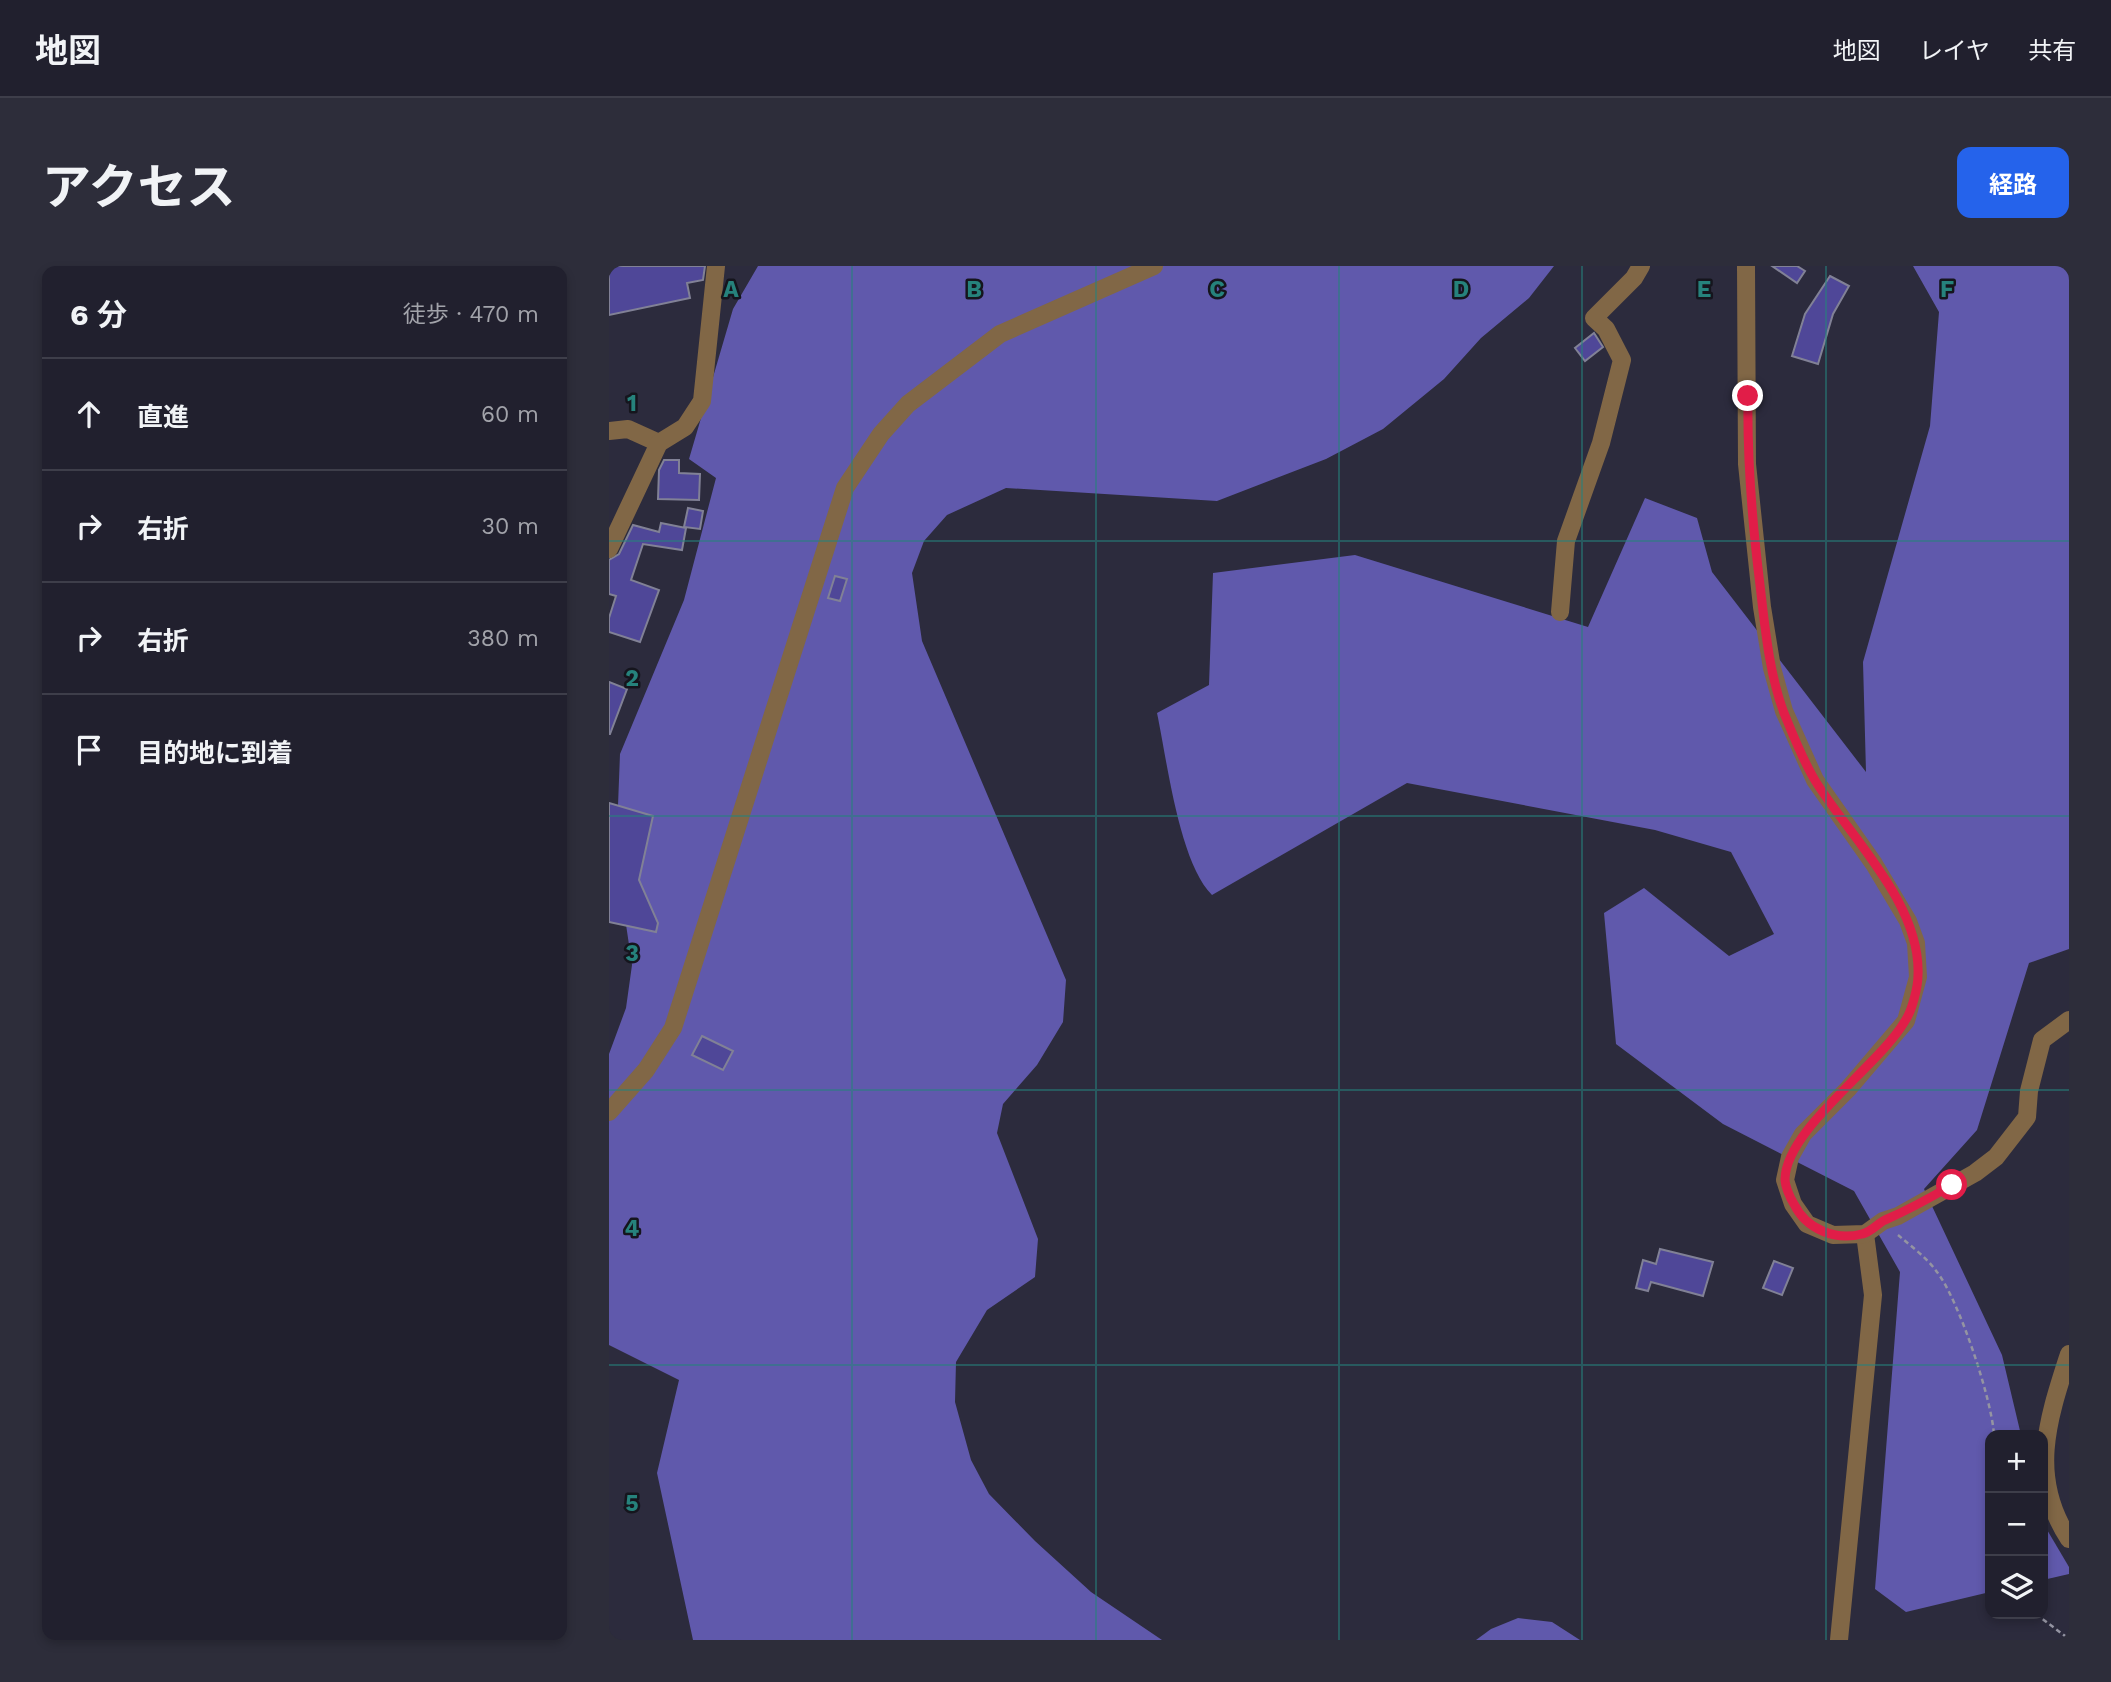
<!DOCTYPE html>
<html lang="ja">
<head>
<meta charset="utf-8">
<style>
  body { margin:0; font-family:"Work Sans","Noto Sans JP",sans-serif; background:#2d2d3a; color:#f1f3f6 }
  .controls { position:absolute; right:21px; bottom:21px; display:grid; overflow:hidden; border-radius:14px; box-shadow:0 4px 10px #0003 }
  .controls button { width:63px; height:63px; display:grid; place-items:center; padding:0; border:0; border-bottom:2px solid #3e3e4a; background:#21202e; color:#f1f3f6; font:35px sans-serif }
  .stop { position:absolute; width:21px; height:21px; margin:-16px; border:5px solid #e11d48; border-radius:50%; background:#fff }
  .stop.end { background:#e11d48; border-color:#fff; box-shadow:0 2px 7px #0008 }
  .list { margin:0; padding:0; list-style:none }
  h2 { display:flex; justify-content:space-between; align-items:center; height:91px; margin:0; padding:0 28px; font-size:30px }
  h2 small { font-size:23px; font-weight:400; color:#a2a3aa }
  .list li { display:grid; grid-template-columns:46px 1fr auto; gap:21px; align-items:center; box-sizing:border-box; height:112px; padding:0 28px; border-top:2px solid #3e3e4a }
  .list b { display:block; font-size:26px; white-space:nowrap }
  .list em { font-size:23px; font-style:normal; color:#a2a3aa }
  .icon { flex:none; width:38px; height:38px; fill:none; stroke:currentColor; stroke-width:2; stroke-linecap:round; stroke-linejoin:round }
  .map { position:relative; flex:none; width:1460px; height:1374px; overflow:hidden; border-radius:14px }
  header { display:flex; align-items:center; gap:42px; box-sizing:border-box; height:98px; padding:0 35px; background:#21202e; border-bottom:2px solid #3e3e4a }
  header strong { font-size:33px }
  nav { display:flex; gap:38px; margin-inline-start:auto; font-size:24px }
  .intro { display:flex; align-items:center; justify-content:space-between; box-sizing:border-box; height:168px; padding:0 42px }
  h1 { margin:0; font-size:49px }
  .button { padding:18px 32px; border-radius:14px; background:#2563eb; color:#fff; font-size:24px; font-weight:700 }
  main { display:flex; gap:42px; padding:0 42px }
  aside { flex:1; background:#21202e; border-radius:14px; box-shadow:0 4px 10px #0003 }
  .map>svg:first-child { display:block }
</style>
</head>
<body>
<header>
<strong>地図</strong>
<nav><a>地図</a><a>レイヤ</a><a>共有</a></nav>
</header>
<div class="intro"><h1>アクセス</h1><a class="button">経路</a></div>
<main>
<aside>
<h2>6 分<small>徒歩 · 470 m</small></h2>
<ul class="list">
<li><svg class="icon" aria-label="ahead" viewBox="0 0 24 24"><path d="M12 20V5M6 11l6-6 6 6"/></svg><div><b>直進</b></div><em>60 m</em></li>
<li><svg class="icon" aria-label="right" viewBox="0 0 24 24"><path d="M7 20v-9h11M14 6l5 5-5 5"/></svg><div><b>右折</b></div><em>30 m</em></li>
<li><svg class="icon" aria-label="right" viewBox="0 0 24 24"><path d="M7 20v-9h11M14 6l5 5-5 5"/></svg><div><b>右折</b></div><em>380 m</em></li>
<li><svg class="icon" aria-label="arrive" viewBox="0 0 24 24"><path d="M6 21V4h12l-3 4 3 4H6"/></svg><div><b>目的地に到着</b></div></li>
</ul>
</aside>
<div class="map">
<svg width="1460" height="1374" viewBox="0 0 1460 1374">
  <rect width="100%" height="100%" fill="#2c2b3d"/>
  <g fill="#6059ac">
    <polygon points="149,0 945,0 920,32 872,72 835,113 774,163 717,193 608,235 397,222 338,249 315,275 303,307 313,375 457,714 454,756 428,799 394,838 388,867 429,973 426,1011 378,1044 347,1096 346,1136 362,1194 380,1228 426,1275 482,1326 553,1374 84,1374 48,1207 70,1114 0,1079 0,788 17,742 23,699 7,591 11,488 75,334 107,212 80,193 124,43"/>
    <path d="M1304 0H1460V683L1420 697 1368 864 1315 923 1393 1089 1412 1169H1381V1326L1297 1346 1266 1323 1291 1006 1245 925 1114 858 1007 778 995 647 1035 622 1120 690 1165 668 1122 586 1046 564 798 517 603 629C570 596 558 494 548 447L600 419 604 307 746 289 979 361 1036 232 1088 252 1103 306 1257 506 1254 396 1321 160 1330 46Z"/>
    <polygon points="1434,1257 1460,1301 1460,1308 1434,1314"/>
    <polygon points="909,1352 943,1356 971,1374 867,1374 882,1363"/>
  </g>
  <g fill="#4f4798" stroke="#818196" stroke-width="2">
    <polygon points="0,0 96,0 94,14 78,17 81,32 0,49"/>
    <polygon points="1163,0 1188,0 1196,5 1188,17"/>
    <polygon points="1221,10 1240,20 1224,48 1209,98 1183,90 1196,48"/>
    <polygon points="985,67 994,81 976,95 966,82"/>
    <polygon points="55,194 70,194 70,207 91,208 90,234 49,233 50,204"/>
    <polygon points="79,242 94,245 91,263 75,261"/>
    <polygon points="52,257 77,262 73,284 34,278 22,314 50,324 31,376 0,366 0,352 7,330 0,328 0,294 10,288 24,259 50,266"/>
    <polygon points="226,310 238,313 231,335 219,332"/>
    <polygon points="0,416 18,423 1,468 0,468"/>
    <polygon points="0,537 44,550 30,614 49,657 47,666 0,656"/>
    <polygon points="93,770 124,785 114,804 83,789"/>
    <polygon points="1051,983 1104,996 1094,1030 1042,1016 1039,1025 1027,1022 1034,994 1047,998"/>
    <polygon points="1165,995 1184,1002 1173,1029 1154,1022"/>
  </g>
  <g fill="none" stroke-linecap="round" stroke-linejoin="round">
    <g stroke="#9494a2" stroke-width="2.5" stroke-dasharray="5 3.5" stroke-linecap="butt">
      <path d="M1289 969C1302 980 1318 992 1328 1006 1350 1034 1383 1134 1385 1169"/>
      <polyline points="1427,1348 1460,1373"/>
    </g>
    <g stroke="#816746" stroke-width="18">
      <polyline points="0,165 19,163 50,177"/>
      <polyline points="0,283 50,177 76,161 93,135 107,0"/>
      <polyline points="951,346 957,275 992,177 1013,94 997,63 985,52 1025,12 1032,0"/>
      <polyline points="1230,1374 1264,1029 1256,968"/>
    </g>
    <g stroke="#816746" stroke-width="18">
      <polyline points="1137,0 1138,198 1153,341 1163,402 1175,445 1206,514 1265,598 1299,655 1307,677 1309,711 1297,755 1239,823 1194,868 1181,891 1176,914 1184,938 1198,958 1224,969 1256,968 1274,955 1289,950 1366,907 1387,891 1418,851 1420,825 1433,774 1460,754"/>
      <polyline points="0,846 37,804 64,762 236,222 272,168 299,138 391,68 545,0"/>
      <path d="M1460 1088C1439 1153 1419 1211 1460 1273"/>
    </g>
  </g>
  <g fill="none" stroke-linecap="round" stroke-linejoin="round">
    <path stroke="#e11d48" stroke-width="9" d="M1139 130C1138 194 1143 255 1151 319 1156 361 1160 407 1175 447 1184 469 1194 495 1207 516 1242 572 1312 638 1309 709 1309 721 1303 745 1296 755 1270 800 1177 863 1176 913 1176 920 1181 932 1185 938 1197 963 1226 975 1253 968 1262 966 1268 958 1276 954 1299 944 1321 932 1343 919"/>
  </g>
  <path fill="none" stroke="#26827c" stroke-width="2" stroke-opacity="0.55" d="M243 0V1374M487 0V1374M730 0V1374M973 0V1374M1217 0V1374M0 275H1460M0 550H1460M0 824H1460M0 1099H1460"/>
  <g font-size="23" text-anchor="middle" font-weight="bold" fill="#26827c" stroke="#15151d" stroke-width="5" stroke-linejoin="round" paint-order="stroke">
    <text x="122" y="31">A</text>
    <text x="365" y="31">B</text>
    <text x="608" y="31">C</text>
    <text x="852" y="31">D</text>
    <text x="1095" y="31">E</text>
    <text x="1338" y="31">F</text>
    <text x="23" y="145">1</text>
    <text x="23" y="420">2</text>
    <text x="23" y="695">3</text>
    <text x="23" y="970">4</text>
    <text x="23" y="1245">5</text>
  </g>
</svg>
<div class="controls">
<button>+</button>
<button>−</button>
<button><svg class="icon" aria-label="layers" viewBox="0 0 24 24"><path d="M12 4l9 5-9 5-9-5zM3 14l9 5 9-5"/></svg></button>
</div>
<div class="stop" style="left:1343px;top:919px"></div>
<div class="stop end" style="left:1139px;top:130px"></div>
</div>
</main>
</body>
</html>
